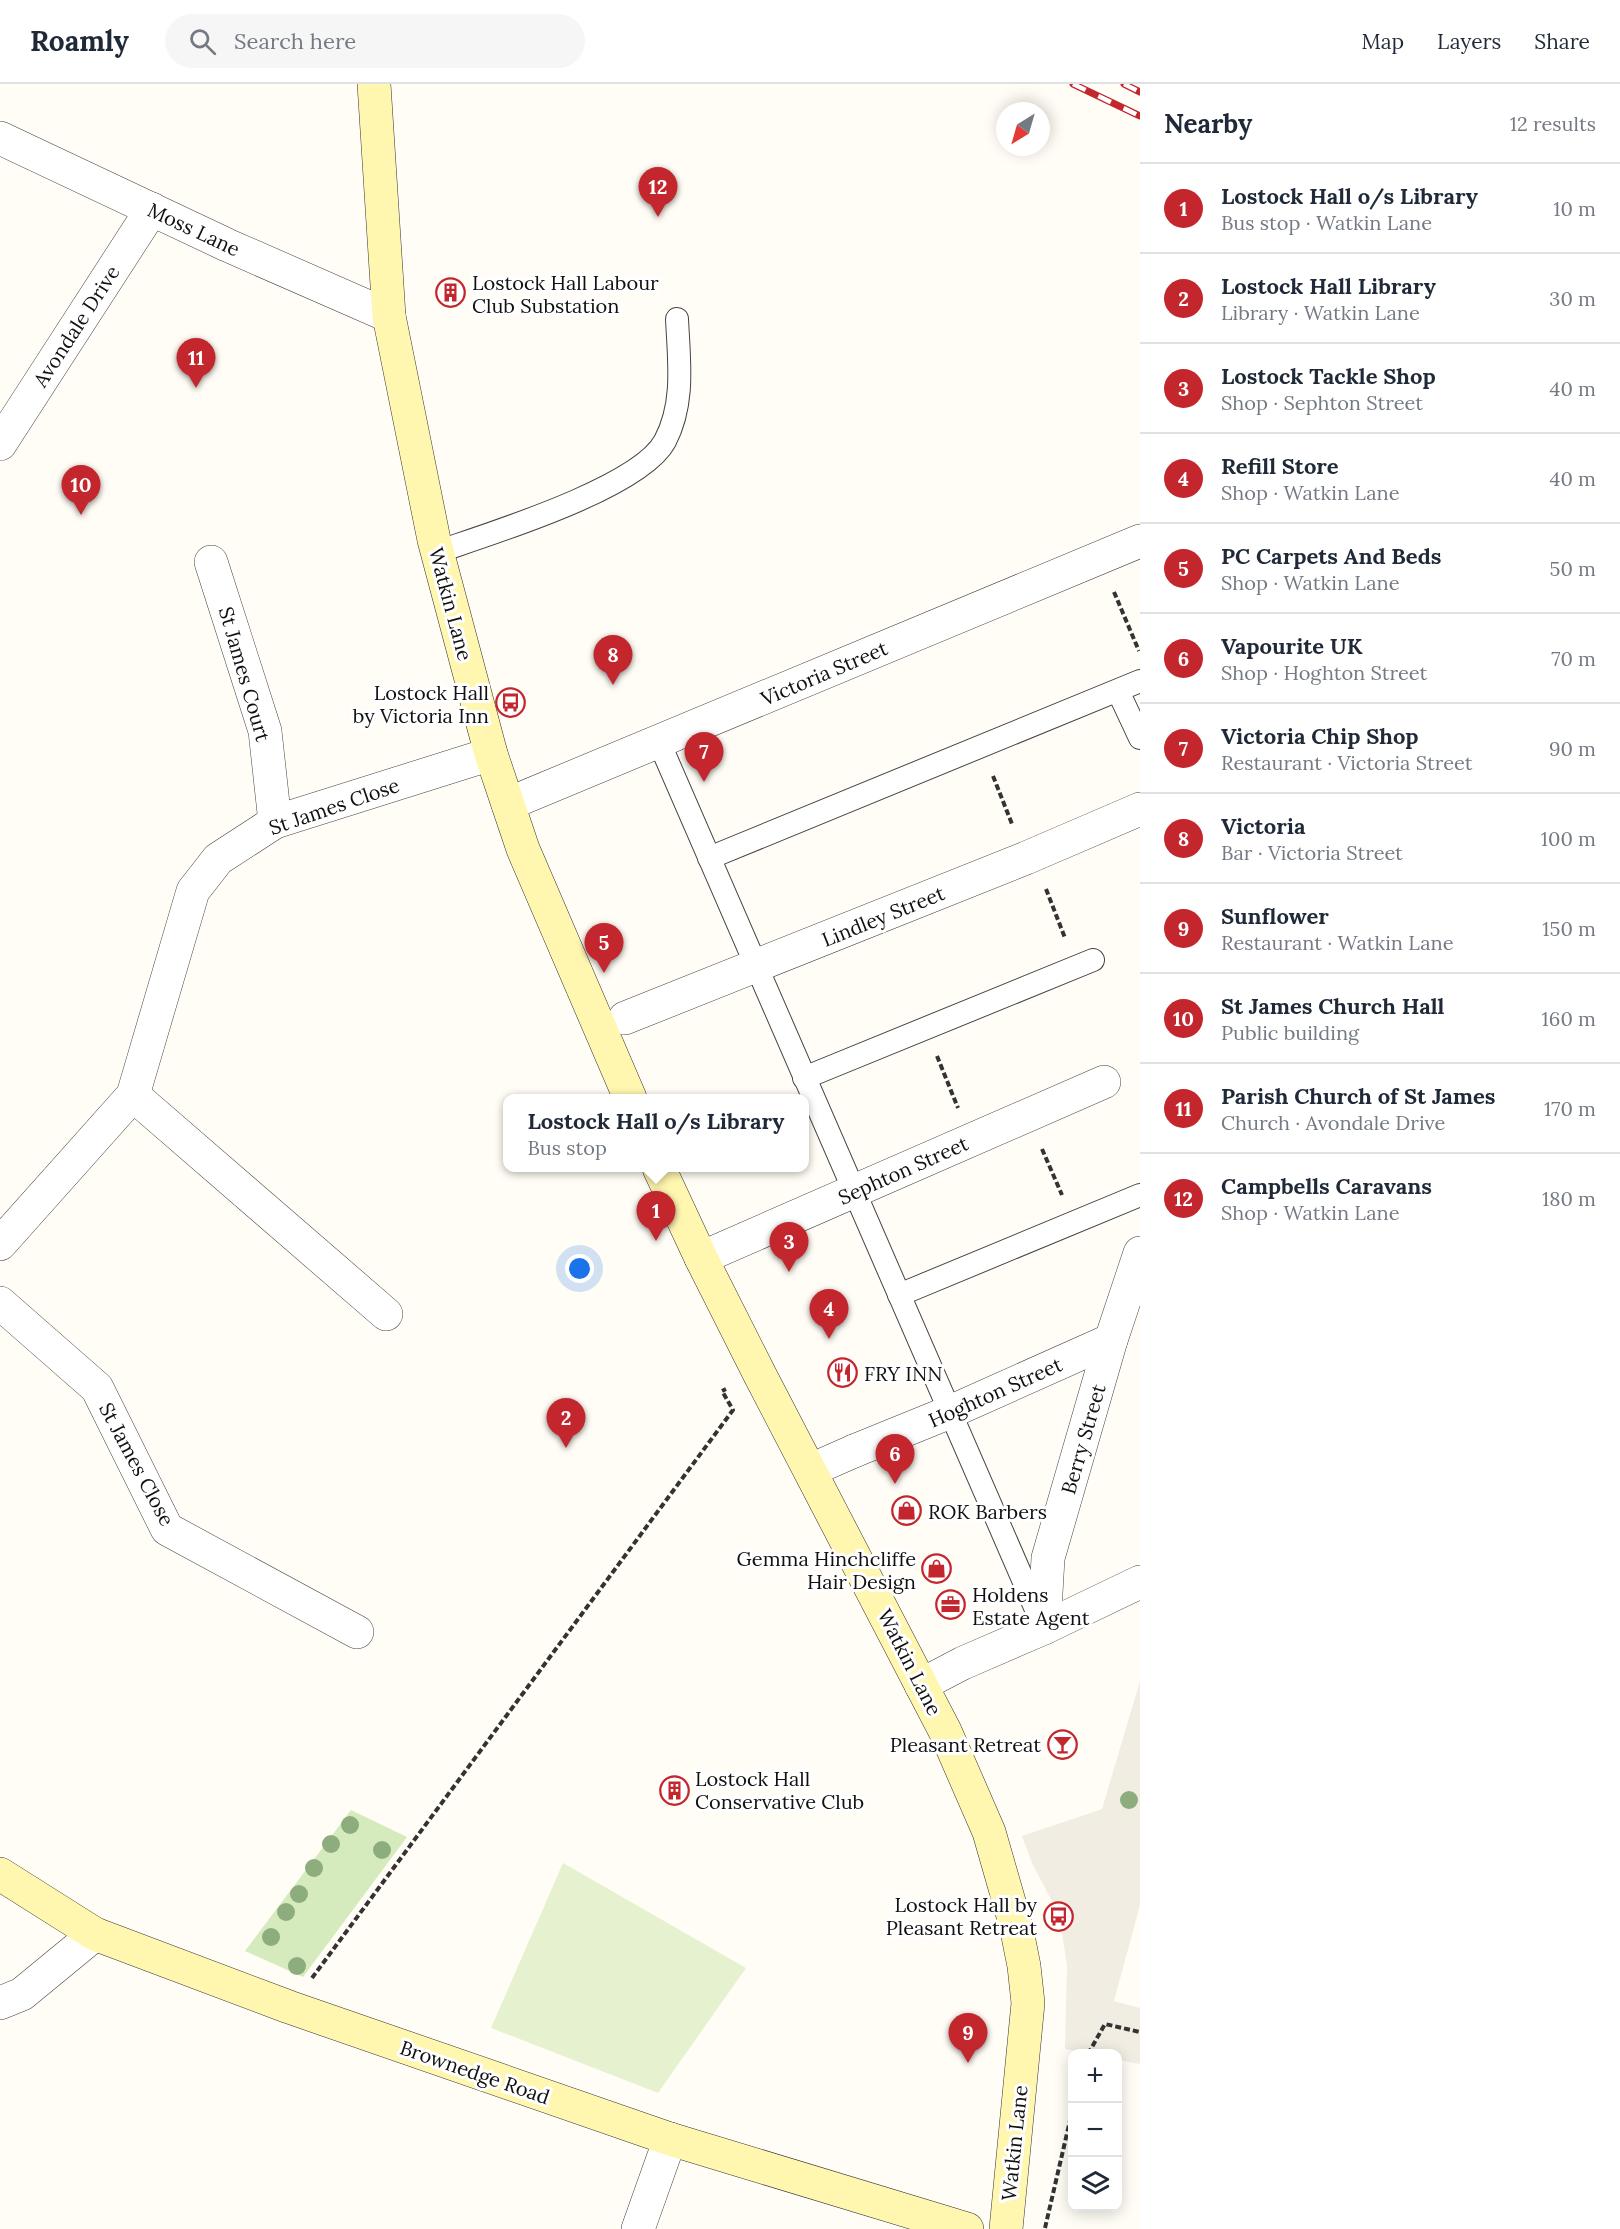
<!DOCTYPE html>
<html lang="en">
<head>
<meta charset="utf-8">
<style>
  body { margin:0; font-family:Lora,serif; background:#f6f6f7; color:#1f2937 }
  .controls { position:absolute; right:18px; bottom:18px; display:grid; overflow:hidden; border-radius:12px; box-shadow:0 3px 15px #0003 }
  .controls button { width:54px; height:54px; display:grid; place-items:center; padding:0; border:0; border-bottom:2px solid #e0e1e3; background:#fff; color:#1f2937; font:30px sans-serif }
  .compass { position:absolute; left:996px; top:18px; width:54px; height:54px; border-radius:50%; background:#fff; box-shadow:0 3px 15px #0003; rotate:217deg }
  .you { position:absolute; left:580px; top:1185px; width:21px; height:21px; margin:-15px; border:4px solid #fff; border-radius:50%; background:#1a73e8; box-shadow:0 0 0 9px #1a73e833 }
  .badge { display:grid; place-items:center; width:39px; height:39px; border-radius:50%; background:#c4262e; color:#fff; font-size:20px; font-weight:700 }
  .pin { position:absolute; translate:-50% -50px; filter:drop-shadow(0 2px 3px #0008) }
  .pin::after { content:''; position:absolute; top:32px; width:21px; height:18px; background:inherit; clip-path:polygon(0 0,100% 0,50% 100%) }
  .popup { position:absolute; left:503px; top:1010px; width:306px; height:78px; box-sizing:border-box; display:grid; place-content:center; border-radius:12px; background:#fff; filter:drop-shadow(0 2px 4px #0005); font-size:20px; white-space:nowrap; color:#747a83 }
  .popup b { font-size:22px; color:#1f2937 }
  .popup::after { content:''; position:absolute; left:50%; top:100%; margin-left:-12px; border:12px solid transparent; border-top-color:#fff }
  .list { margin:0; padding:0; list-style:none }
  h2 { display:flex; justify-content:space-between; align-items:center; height:78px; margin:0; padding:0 24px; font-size:26px }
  h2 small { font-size:20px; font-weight:400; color:#747a83 }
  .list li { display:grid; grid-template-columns:39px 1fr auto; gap:18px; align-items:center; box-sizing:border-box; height:90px; padding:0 24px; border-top:2px solid #e0e1e3 }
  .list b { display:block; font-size:22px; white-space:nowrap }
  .list p { margin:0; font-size:20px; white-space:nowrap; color:#747a83 }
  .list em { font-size:20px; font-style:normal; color:#747a83 }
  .icon { flex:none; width:33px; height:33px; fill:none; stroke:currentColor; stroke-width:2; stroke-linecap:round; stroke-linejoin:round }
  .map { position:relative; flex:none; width:1140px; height:2145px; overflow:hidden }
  header { display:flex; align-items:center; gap:36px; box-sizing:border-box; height:84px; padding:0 30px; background:#fff; border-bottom:2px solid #e0e1e3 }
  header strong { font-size:28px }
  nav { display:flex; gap:33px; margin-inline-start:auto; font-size:21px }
  .search { width:420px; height:54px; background:#f6f6f7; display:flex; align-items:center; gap:15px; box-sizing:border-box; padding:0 21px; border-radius:33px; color:#747a83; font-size:22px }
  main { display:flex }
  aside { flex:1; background:#fff }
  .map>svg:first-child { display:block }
</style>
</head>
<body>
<header>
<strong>Roamly</strong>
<div class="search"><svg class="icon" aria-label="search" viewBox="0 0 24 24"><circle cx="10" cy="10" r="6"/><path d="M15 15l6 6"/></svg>Search here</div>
<nav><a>Map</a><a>Layers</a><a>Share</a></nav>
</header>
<main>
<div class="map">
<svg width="1140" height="2145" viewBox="0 0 1140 2145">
  <rect width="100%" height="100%" fill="#fffdf5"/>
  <polygon fill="#d5ebbd" points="351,1726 407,1753 303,1893 245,1867"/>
  <polygon fill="#e6f2cf" points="563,1779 746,1884 658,2009 491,1944"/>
  <polygon fill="#f1ede2" points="1140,1597 1140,1821 1114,1917 1140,1924 1140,1980 1118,1976 1118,1970 1086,1969 1065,1965 1067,1881 1062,1849 1055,1823 1032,1779 1022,1752 1102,1725"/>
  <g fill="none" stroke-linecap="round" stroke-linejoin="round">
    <defs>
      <g id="service">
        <path d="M437 468C489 450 640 404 665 357 685 319 679 277 677 235"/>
        <polyline points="1118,607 1140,654"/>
        <polyline points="659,658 1041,1537"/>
        <polyline points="709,774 1140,597"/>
        <polyline points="804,994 1093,876"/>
        <polyline points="899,1211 1140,1111"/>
      </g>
      <polyline id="pedestrian" points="811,1386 854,1367"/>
      <g id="minor">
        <polyline points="0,54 227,161 389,232"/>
        <polyline points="0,360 152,125"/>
        <polyline points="211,478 265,647 275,738"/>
        <polyline points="508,720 1140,457"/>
        <polyline points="625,934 1026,774 1140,725"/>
        <polyline points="133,1011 386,1230"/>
        <polyline points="0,1160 133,1011 193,807 218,775 275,738 491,670"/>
        <polyline points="701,1174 1104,998"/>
        <polyline points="0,1219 97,1304 167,1445 357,1548"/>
        <polyline points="854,1367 950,1328 1111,1256"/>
        <polyline points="1044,1544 1048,1474 1111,1256 1140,1169"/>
        <polyline points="0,1919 22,1910 95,1850"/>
        <polyline points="638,2145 670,2055"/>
      </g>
      <polyline id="tertiary" points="921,1601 963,1579 1044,1544 1140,1498"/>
      <g id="secondary">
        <polyline points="374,0 389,232 434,456 491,670 523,765 630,1014"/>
        <polyline points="659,1084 701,1174 760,1291 945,1647 989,1748 1016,1842 1024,1882 1028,1919 1006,2145"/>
        <polyline points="0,1790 95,1850 289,1923 670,2055 967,2145"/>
      </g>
    </defs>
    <use href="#service" stroke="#444" stroke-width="24"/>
    <use href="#pedestrian" stroke="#444" stroke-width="34"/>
    <use href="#minor" stroke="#444" stroke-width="34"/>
    <use href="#tertiary" stroke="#444" stroke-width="34"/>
    <use href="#secondary" stroke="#333" stroke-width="34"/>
    <g stroke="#333" stroke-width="4" stroke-dasharray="6 3" stroke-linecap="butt">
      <polyline points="1114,508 1139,567"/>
      <polyline points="993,692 1012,740"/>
      <polyline points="1046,805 1065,854"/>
      <polyline points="937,972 958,1024"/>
      <polyline points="1042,1065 1062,1111"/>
      <polyline points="312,1894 733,1326 722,1307 726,1305"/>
      <polyline points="1088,1970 1105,1940 1140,1948"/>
      <polyline points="1045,2144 1072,2028"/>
    </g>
    <use href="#service" stroke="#fff" stroke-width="22"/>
    <use href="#pedestrian" stroke="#fff" stroke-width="33"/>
    <use href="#minor" stroke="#fff" stroke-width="33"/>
    <use href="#tertiary" stroke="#fff" stroke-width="33"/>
    <use href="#secondary" stroke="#fff6b0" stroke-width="33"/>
    <defs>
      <g id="rail">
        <polyline points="1073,0 1140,32"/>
        <polyline points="1124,0 1140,8"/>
      </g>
    </defs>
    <use href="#rail" stroke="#c4262e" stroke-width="7"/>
    <use href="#rail" stroke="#fff" stroke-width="4.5" stroke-dasharray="14" stroke-linecap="butt"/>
  </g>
  <g fill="#8dad7f">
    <circle cx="1129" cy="1716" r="9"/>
    <circle cx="350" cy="1741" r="9"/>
    <circle cx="331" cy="1760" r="9"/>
    <circle cx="382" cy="1766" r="9"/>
    <circle cx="314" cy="1784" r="9"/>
    <circle cx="299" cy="1810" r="9"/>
    <circle cx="286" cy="1828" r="9"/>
    <circle cx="271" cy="1853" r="9"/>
    <circle cx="297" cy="1882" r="9"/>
  </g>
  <defs>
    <symbol id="building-ring" viewBox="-11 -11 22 22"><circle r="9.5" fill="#fff" stroke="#c4262e" stroke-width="1.5"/><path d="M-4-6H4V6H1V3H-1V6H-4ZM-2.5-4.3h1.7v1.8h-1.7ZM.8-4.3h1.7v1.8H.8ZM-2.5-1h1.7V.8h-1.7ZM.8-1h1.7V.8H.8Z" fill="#c4262e"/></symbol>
    <symbol id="bus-ring" viewBox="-11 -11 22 22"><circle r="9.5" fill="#fff" stroke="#c4262e" stroke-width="1.5"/><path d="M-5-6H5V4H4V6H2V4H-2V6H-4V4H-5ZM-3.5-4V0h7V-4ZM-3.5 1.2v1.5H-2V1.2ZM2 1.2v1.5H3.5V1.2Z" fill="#c4262e"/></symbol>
    <symbol id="restaurant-ring" viewBox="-11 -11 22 22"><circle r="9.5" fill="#fff" stroke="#c4262e" stroke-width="1.5"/><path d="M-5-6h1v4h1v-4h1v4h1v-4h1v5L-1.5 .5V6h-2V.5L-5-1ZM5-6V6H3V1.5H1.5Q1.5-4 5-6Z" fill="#c4262e"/></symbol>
    <symbol id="shop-ring" viewBox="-11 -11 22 22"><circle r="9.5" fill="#fff" stroke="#c4262e" stroke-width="1.5"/><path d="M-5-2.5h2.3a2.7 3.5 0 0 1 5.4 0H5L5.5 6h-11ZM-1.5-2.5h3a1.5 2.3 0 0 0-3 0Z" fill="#c4262e"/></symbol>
    <symbol id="office-ring" viewBox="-11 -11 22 22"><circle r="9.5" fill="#fff" stroke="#c4262e" stroke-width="1.5"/><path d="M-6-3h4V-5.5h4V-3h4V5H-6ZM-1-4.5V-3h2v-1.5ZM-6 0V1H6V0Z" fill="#c4262e"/></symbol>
    <symbol id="bar-ring" viewBox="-11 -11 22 22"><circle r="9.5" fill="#fff" stroke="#c4262e" stroke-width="1.5"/><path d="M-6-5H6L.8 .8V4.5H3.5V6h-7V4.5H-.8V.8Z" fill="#c4262e"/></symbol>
  </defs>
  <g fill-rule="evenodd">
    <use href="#building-ring" x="434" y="192" width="33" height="33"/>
    <use href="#bus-ring" x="494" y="602" width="33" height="33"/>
    <use href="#restaurant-ring" x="826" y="1272" width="33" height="33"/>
    <use href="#shop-ring" x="890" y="1410" width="33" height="33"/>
    <use href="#shop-ring" x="920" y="1468" width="33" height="33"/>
    <use href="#office-ring" x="934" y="1504" width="33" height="33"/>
    <use href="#bar-ring" x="1046" y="1644" width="33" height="33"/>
    <use href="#building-ring" x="658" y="1690" width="33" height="33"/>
    <use href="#bus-ring" x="1042" y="1816" width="33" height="33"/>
  </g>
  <g text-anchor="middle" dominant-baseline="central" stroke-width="6" stroke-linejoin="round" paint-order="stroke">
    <g font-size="20" fill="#111" stroke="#fff">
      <text transform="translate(194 145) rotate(25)">Moss Lane</text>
      <text transform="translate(76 242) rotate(-57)">Avondale Drive</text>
      <text transform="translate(451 520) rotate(75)">Watkin Lane</text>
      <text transform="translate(824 589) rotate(-23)">Victoria Street</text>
      <text transform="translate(245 590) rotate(74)">St James Court</text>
      <text transform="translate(334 722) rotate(-19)">St James Close</text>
      <text transform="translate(883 832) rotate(-22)">Lindley Street</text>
      <text transform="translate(903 1086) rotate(-24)">Sephton Street</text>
      <text transform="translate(995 1308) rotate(-24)">Hoghton Street</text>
      <text transform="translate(1083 1355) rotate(-74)">Berry Street</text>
      <text transform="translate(137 1380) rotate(62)">St James Close</text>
      <text transform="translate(910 1578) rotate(63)">Watkin Lane</text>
      <text transform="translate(475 1988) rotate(19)">Brownedge Road</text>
      <text transform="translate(1014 2059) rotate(-84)">Watkin Lane</text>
    </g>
    <g font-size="20" fill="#111" stroke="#fff" text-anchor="start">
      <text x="472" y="198">Lostock Hall Labour<tspan x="472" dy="23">Club Substation</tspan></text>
      <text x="489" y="608" text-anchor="end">Lostock Hall<tspan x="489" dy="23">by Victoria Inn</tspan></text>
      <text x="864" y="1289">FRY INN</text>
      <text x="928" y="1427">ROK Barbers</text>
      <text x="916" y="1474" text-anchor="end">Gemma Hinchcliffe<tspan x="916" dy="23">Hair Design</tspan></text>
      <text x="972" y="1510">Holdens<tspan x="972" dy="23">Estate Agent</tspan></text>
      <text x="1041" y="1660" text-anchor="end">Pleasant Retreat</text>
      <text x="695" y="1694">Lostock Hall<tspan x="695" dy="23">Conservative Club</tspan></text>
      <text x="1037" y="1820" text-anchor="end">Lostock Hall by<tspan x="1037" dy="23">Pleasant Retreat</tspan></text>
    </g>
  </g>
</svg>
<div class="controls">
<button>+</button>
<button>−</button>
<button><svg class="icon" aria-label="layers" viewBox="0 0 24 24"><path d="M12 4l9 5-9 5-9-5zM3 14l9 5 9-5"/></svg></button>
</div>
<svg class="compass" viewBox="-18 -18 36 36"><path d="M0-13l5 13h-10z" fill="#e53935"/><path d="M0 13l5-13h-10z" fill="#747a83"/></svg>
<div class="you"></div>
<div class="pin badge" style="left:656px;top:1157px">1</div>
<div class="popup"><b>Lostock Hall o/s Library</b>Bus stop</div>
<div class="pin badge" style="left:566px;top:1364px">2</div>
<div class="pin badge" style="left:789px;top:1188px">3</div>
<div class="pin badge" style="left:829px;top:1255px">4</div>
<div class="pin badge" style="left:604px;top:889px">5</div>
<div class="pin badge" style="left:895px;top:1400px">6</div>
<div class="pin badge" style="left:704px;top:698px">7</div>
<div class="pin badge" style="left:613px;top:601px">8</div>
<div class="pin badge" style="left:968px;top:1979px">9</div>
<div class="pin badge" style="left:81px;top:431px">10</div>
<div class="pin badge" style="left:196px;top:304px">11</div>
<div class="pin badge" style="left:658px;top:133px">12</div>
</div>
<aside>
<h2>Nearby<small>12 results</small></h2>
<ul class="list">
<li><span class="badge">1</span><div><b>Lostock Hall o/s Library</b><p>Bus stop · Watkin Lane</p></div><em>10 m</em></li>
<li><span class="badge">2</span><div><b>Lostock Hall Library</b><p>Library · Watkin Lane</p></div><em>30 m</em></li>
<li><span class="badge">3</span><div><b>Lostock Tackle Shop</b><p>Shop · Sephton Street</p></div><em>40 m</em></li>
<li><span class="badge">4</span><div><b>Refill Store</b><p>Shop · Watkin Lane</p></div><em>40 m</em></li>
<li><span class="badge">5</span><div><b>PC Carpets And Beds</b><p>Shop · Watkin Lane</p></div><em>50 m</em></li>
<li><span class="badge">6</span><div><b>Vapourite UK</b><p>Shop · Hoghton Street</p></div><em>70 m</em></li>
<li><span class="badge">7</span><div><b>Victoria Chip Shop</b><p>Restaurant · Victoria Street</p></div><em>90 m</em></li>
<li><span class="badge">8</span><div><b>Victoria</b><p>Bar · Victoria Street</p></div><em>100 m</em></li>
<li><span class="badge">9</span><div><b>Sunflower</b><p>Restaurant · Watkin Lane</p></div><em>150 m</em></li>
<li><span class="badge">10</span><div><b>St James Church Hall</b><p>Public building</p></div><em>160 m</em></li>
<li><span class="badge">11</span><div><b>Parish Church of St James</b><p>Church · Avondale Drive</p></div><em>170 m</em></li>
<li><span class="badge">12</span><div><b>Campbells Caravans</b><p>Shop · Watkin Lane</p></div><em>180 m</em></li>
</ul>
</aside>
</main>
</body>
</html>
